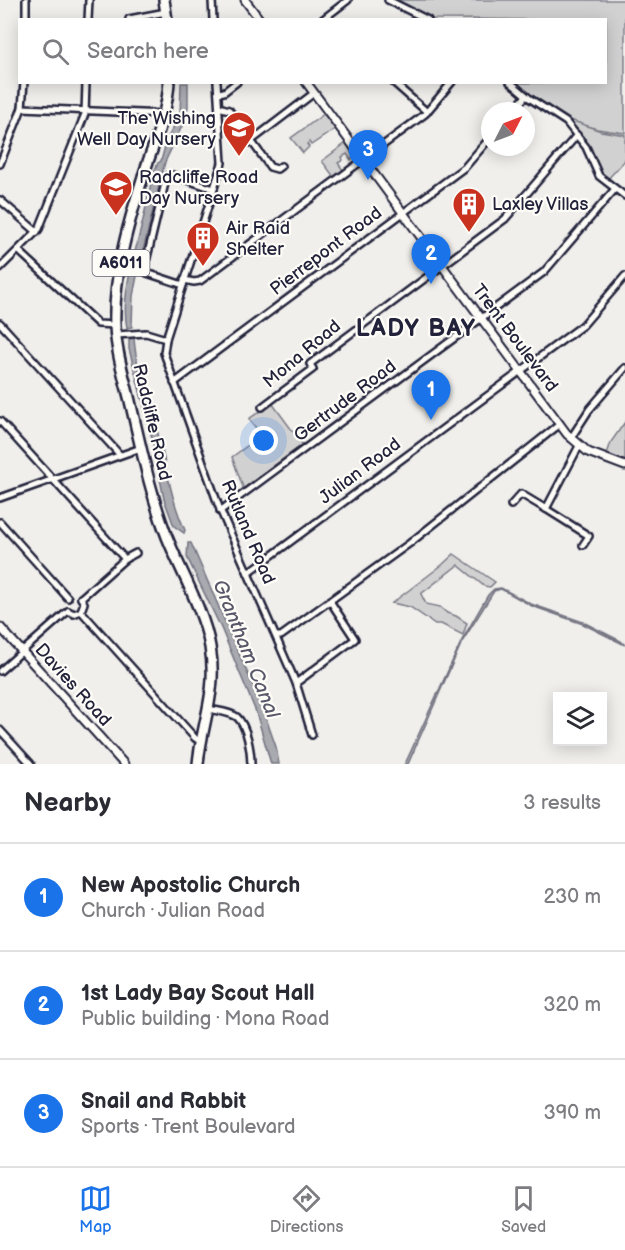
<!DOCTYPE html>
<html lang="en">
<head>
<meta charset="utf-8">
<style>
  body { margin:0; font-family:"Balsamiq Sans",sans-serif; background:#f2f2f3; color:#2b2b33 }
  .controls { position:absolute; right:18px; bottom:18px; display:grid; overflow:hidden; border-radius:0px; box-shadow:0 3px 15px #0003 }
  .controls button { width:54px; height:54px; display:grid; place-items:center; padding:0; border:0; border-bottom:2px solid #e1e1e2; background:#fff; color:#2b2b33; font:30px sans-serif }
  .compass { position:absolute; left:481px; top:102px; width:54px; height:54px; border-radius:50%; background:#fff; box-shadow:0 3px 15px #0003; rotate:48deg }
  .you { position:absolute; left:264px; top:441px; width:21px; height:21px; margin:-15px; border:4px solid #fff; border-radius:50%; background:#1a73e8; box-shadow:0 0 0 9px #1a73e833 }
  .badge { display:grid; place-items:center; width:39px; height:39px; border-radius:50%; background:#1a73e8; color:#fff; font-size:20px; font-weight:700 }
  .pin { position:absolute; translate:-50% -50px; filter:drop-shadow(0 2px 3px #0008) }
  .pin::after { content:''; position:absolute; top:32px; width:21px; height:18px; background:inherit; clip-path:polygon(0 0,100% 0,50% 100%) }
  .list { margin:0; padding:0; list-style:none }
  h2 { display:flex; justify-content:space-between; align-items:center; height:78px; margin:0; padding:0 24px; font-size:26px }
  h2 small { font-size:20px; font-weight:400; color:#7c7c81 }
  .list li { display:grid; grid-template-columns:39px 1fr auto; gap:18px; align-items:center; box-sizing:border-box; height:108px; padding:0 24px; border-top:2px solid #e1e1e2 }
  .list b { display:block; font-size:22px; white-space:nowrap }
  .list p { margin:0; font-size:20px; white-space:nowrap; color:#7c7c81 }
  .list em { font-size:20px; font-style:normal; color:#7c7c81 }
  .icon { flex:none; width:33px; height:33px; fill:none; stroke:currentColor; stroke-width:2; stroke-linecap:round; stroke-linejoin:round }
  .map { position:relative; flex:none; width:625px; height:764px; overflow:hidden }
  .search { position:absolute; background:#fff; box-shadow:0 3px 15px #0003; left:18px; right:18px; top:18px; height:66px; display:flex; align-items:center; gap:15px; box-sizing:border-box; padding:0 21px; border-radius:0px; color:#7c7c81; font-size:22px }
  .sheet { height:402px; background:#fff }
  nav { display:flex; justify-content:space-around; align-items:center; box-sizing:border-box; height:84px; border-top:2px solid #e1e1e2; background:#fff; font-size:16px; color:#7c7c81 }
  nav a { display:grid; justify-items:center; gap:3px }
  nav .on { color:#1a73e8 }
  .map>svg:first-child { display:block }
</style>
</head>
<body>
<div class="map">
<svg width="625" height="764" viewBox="0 0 625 764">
  <rect width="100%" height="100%" fill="#f0efec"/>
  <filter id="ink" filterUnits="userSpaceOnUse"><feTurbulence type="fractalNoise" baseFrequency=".0167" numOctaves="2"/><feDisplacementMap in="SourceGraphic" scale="12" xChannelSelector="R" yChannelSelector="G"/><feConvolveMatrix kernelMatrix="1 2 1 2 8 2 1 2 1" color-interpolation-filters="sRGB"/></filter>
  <g filter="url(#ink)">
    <g fill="#d2d1d1" stroke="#7a7a86" stroke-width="1.5">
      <polygon points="394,0 625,0 625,133 597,129 566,119 528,94 514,83 606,82 606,20 432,19"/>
      <polygon points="324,114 335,129 311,145 309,142 307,144 309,147 303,153 291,138"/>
      <polygon points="573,121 601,131 625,135 625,160 608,179 598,169 585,139 571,122"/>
      <polygon points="346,143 354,157 351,160 347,154 342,157 343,160 338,163 343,170 334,177 322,161"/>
      <polygon points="272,403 303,445 244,490 232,457 251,443 259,453 269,445 249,419"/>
      <polygon points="625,422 625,461 607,454 611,442"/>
      <polygon points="454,554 495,582 490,587 484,586 458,565 421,594 426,604 440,607 447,613 456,616 467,623 463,635 441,624 435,624 410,607 392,603 442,565"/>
    </g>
    <g fill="#a9a9b0" stroke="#737381" stroke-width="1.5">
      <path d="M181 83H188V107L185 120 165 162 138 271 133 296 132 324V327L127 328C121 297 132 265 139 236 145 215 148 193 154 172L158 163 161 161 167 139 180 115Z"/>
      <path d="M134 338C136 368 147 395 155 423 166 459 169 496 185 530L184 533 174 526 164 499 152 438 129 349V339Z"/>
      <polygon points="188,543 191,543 261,704 276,747 279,764 271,764 256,712 221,628 187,557"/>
      <polygon points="501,588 531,604 583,622 621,641 625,645 583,624 532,606 501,589 494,591 462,642 408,764 405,764 462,640 488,595 494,589"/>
    </g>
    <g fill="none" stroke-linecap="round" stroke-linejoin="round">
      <defs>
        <g id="minor">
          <polyline points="212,0 213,20"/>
          <polyline points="388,0 428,20"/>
          <polyline points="129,19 166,12"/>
          <polyline points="26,20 26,0"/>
          <polyline points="88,20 89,0"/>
          <polyline points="322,20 348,0"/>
          <polyline points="217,82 222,163 166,339 164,353 219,507 296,683 312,735"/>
          <polyline points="393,82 427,112"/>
          <polyline points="510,82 529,98 566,122 586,147 599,176 625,196"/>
          <polyline points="218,93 224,92 237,82"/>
          <polyline points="219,107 229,110 270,167 277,169 281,166"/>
          <polyline points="22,108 165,114"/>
          <polyline points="513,111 526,96"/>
          <polyline points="251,141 314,93"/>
          <polyline points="0,164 22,108 24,82"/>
          <polyline points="0,200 37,232"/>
          <polyline points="19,251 98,324 115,325"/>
          <polyline points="0,268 39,229 85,114 86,82"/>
          <polyline points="184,280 194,282 200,281 425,114 452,82"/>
          <polyline points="183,285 147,273 144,270 166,179 167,176 172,175 214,189"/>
          <polyline points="0,323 120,455"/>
          <polyline points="116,335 146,333 166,339"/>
          <polyline points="174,383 465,167 490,138"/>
          <polyline points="262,407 313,369 310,364 505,219 577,135"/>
          <polyline points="0,421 125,559"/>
          <polyline points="571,438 589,410 625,368"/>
          <polyline points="579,446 546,509 589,536 583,545"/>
          <polyline points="0,498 141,448"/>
          <polyline points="511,505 521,494 546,509"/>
          <polyline points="220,511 544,272 615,189"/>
          <polyline points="0,522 68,598"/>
          <polyline points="248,573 583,325 625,276"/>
          <polyline points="81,598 125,559 136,553"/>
          <polyline points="68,611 74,614 81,611 84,603 81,598"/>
          <polyline points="81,611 195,738 201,742"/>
          <polyline points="277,636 281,636 410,543 560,424"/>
          <polyline points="0,671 68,611"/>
          <polyline points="296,683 355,639 330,601"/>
          <path d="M209 709C217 711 230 712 237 717 247 726 251 751 251 764"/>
          <polyline points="0,730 31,764"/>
        </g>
        <g id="tertiary">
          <polyline points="245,0 260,20"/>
          <polyline points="306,82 567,434 588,452 625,466"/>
          <polyline points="0,627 124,764"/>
        </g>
        <g id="trunk">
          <polyline points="164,0 167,20"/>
          <path d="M169 82C167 118 151 149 141 183 127 228 113 278 115 326 116 351 124 377 130 401 141 447 150 493 167 537 181 572 204 611 210 647 218 692 202 721 198 764"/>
        </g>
      </defs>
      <use href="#minor" stroke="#22223b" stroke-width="10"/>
      <use href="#tertiary" stroke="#22223b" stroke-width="11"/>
      <use href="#trunk" stroke="#22223b" stroke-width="14"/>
      <use href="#minor" stroke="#fdfcf7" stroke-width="5"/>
      <use href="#tertiary" stroke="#fdfcf7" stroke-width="7"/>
      <use href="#trunk" stroke="#fdfcf7" stroke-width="9"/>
    </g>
  </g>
  <defs>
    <symbol id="school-pin" viewBox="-11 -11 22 30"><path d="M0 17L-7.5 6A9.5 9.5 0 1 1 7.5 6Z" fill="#c8321e" stroke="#fdfcf7"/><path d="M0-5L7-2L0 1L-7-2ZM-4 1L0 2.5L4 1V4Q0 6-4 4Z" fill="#fff"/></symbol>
    <symbol id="building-pin" viewBox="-11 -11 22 30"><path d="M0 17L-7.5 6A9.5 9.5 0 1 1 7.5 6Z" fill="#c8321e" stroke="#fdfcf7"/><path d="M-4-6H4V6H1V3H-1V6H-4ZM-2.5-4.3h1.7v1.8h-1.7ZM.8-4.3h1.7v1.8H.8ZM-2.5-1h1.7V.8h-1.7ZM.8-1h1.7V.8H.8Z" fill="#fff"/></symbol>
  </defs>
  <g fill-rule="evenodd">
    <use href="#school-pin" x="220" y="109" width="38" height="52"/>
    <use href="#school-pin" x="97" y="168" width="38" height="52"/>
    <use href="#building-pin" x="450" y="185" width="38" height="52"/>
    <use href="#building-pin" x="184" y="219" width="38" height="52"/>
  </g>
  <g text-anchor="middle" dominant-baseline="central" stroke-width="4.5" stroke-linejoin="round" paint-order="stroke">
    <rect fill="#fdfcf7" stroke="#646373" stroke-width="1.5" x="92.5" y="250" width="57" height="26" rx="4.5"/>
    <g font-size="16" font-weight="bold" fill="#22223b">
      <text x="121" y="263">A6011</text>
    </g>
    <g font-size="18" fill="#22223b" stroke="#fdfcf7" text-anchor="start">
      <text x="216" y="118" text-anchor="end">The Wishing<tspan x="216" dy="21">Well Day Nursery</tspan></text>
      <text x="139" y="177">Radcliffe Road<tspan x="139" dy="21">Day Nursery</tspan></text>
      <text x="492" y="204">Laxley Villas</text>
      <text x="226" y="228">Air Raid<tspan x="226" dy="21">Shelter</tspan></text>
    </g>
    <g font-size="18" fill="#22223b" stroke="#fdfcf7">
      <text transform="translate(326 251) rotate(-37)">Pierrepont Road</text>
      <text transform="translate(515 338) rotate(53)">Trent Boulevard</text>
      <text transform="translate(302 354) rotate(-40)">Mona Road</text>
      <text transform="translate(345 401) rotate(-37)">Gertrude Road</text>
      <text transform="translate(152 422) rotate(77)">Radcliffe Road</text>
      <text transform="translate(360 471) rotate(-37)">Julian Road</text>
      <text transform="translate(248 532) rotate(67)">Rutland Road</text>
      <text transform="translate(73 685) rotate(48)">Davies Road</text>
    </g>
    <g font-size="20" font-style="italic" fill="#58586a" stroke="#fdfcf7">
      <text transform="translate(246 649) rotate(68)">Grantham Canal</text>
    </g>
    <g font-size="24" font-weight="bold" letter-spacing="1.5" fill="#22223b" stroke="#fdfcf7">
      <text x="416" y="328">LADY BAY</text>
    </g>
  </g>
</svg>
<div class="controls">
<button><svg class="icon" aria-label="layers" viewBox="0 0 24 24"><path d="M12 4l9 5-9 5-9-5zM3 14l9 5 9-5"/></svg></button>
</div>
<svg class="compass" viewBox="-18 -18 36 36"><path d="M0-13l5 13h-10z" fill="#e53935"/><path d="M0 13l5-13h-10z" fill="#7c7c81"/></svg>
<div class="you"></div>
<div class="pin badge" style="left:431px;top:420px">1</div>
<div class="pin badge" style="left:431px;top:284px">2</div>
<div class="pin badge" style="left:368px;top:180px">3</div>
<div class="search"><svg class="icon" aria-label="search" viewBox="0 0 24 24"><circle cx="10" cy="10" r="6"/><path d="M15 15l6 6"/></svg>Search here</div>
</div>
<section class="sheet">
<h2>Nearby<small>3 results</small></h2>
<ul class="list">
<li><span class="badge">1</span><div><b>New Apostolic Church</b><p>Church · Julian Road</p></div><em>230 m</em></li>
<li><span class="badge">2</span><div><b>1st Lady Bay Scout Hall</b><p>Public building · Mona Road</p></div><em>320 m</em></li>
<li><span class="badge">3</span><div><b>Snail and Rabbit</b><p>Sports · Trent Boulevard</p></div><em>390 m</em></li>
</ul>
</section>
<nav>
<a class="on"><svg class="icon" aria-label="map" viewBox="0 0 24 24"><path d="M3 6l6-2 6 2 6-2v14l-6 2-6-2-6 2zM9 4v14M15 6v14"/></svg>Map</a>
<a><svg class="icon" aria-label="directions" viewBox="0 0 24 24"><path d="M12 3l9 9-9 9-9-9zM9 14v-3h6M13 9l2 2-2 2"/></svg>Directions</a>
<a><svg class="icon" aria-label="saved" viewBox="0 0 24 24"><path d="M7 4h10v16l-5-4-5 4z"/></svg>Saved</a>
</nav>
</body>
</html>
